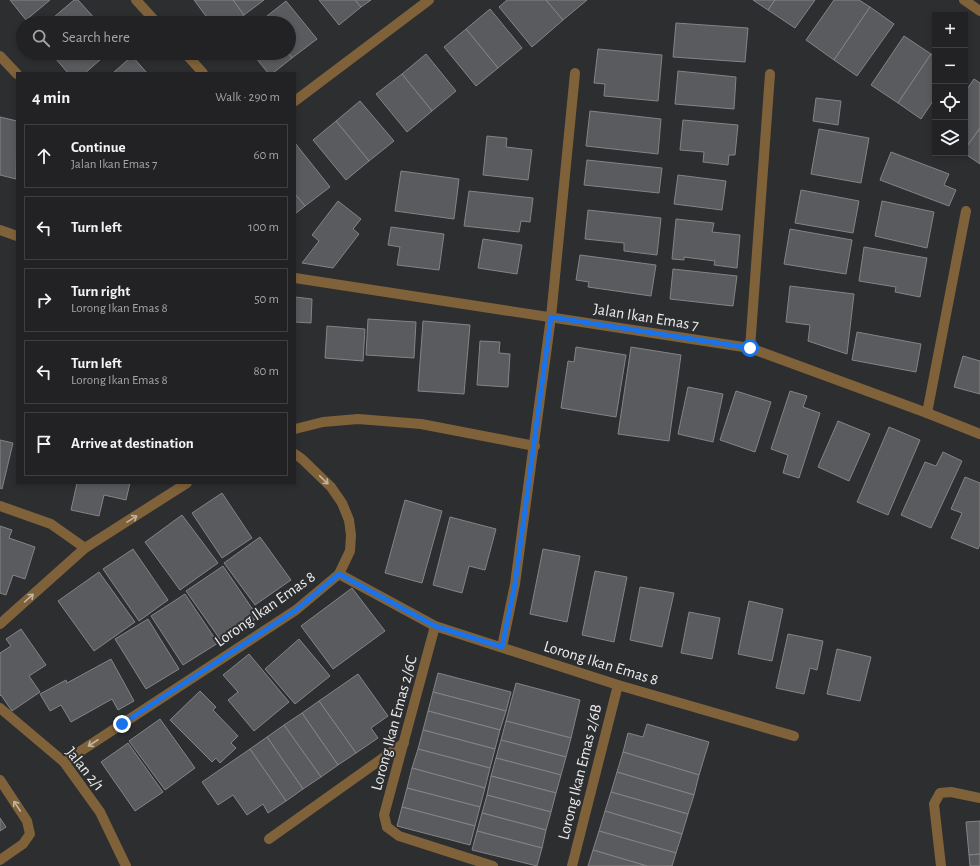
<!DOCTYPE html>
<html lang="en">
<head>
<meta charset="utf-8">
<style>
  body { margin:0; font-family:"Alegreya Sans",sans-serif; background:#2a2a2c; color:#f1f3f6 }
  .controls { position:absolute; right:12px; top:12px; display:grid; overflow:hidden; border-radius:0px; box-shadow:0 2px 6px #0003 }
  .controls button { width:36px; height:36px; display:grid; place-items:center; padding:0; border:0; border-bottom:1px solid #3f3f41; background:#222224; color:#f1f3f6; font:20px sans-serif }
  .stop { position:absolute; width:12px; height:12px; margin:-9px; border:3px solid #1a73e8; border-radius:50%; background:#fff }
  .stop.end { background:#1a73e8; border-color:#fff; box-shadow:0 1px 4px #0008 }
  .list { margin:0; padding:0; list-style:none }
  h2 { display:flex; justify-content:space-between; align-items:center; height:52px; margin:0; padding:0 16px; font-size:17px }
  h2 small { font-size:13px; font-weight:400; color:#a2a4a6 }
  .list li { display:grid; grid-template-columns:26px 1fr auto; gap:12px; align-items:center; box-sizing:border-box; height:64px; margin:0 8px 8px; padding:0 8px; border:1px solid #3f3f41; border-radius:0px }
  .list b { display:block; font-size:15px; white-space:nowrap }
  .list p { margin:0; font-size:13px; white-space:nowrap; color:#a2a4a6 }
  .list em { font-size:13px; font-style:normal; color:#a2a4a6 }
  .icon { flex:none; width:22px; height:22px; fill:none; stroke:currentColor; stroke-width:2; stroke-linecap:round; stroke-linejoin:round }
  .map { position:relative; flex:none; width:980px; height:866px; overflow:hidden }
  .search { position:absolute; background:#222224; box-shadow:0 2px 6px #0003; left:16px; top:16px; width:280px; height:44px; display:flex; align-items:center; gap:10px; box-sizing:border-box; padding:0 14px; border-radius:22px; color:#a2a4a6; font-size:15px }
  .panel { position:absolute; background:#222224; box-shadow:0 2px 6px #0003; left:16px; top:72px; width:280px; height:412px; border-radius:0px }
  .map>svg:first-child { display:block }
</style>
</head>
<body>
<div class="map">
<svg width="980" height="866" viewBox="0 0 980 866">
  <rect width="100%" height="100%" fill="#2d2e30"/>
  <g fill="#5a5b5e" stroke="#848487">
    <polygon points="10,0 50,0 26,20"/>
    <polygon points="74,0 78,0 97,21 95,23 47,23"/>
    <polygon points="194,0 233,0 244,15 233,23 211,23"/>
    <polygon points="233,0 264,0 244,15"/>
    <polygon points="319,0 355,0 361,7 339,25"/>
    <polygon points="355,0 371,0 361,7"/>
    <polygon points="507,0 546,0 563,20 532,47 499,7"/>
    <polygon points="546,0 587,0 563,20"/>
    <polygon points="753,0 775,0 768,10"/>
    <polygon points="775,0 815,0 795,28 768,10"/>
    <polygon points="834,0 859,0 870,7 834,60 806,40"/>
    <polygon points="286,1 317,39 292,58 288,53 289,23 264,23 262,20"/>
    <polygon points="870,7 894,24 857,76 834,60"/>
    <polygon points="490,9 522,48 498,68 466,29"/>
    <polygon points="676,23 748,28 745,62 673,57"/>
    <polygon points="466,29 498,68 476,86 444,47"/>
    <polygon points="904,36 931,54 898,103 871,85"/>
    <polygon points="598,49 662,55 658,101 604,96 605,84 594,83"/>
    <polygon points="61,53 108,53 85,73 68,73 55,58"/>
    <polygon points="252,53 288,53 292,58 273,73 268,73"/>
    <polygon points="426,54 456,91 432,111 402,74"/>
    <polygon points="931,54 935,57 935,98 921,119 898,103"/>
    <polygon points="132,56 147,73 113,73"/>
    <polygon points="678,71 736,77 734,109 675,104"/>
    <polygon points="402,74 432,111 407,132 376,94"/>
    <polygon points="974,79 980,83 980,128 965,149 965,92"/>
    <polygon points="816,98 841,101 838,125 813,121"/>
    <polygon points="360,101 394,141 369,161 336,121"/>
    <polygon points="590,111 661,119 658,154 586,146"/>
    <polygon points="0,117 17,121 16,179 0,175"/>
    <polygon points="683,120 738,125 735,155 729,155 728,165 703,162 704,152 680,150"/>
    <polygon points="336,121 369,161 346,180 313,140"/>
    <polygon points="980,128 980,164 964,153 965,149"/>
    <polygon points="819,129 869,138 861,183 811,174"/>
    <polygon points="487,136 507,138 506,147 532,150 528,180 483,175"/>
    <polygon points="295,143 330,187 305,206 295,194"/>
    <polygon points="891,152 949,174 944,185 956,190 949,206 880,180"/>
    <polygon points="587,160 662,168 659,193 584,185"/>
    <polygon points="401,171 459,179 454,219 395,211"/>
    <polygon points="678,175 726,181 722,210 674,204"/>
    <polygon points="801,190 859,201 853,233 795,223"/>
    <polygon points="469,191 533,198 530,222 521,221 519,232 464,226"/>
    <polygon points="295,194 305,206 295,214"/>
    <polygon points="338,201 361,219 353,229 359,234 333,268 302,263 319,241 312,235"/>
    <polygon points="882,201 934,212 927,248 875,236"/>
    <polygon points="588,210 661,218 657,255 624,251 624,243 585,239"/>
    <polygon points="676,219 714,223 712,232 740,235 737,268 714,265 715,261 684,257 684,260 672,259"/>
    <polygon points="391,227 444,234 439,270 397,265 400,247 388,245"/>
    <polygon points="790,229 852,240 846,274 784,264"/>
    <polygon points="483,239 522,245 517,274 478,268"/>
    <polygon points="864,247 927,258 920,297 895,292 896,287 859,281"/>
    <polygon points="580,255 656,265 651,296 588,287 589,282 576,280"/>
    <polygon points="673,269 737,276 733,306 670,299"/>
    <polygon points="790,286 854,294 847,354 808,341 810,325 786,322"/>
    <polygon points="295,297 312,299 311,323 295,322"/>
    <polygon points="368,319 416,322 414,358 366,355"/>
    <polygon points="423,321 470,325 464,394 418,391"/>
    <polygon points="327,326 365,329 363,361 325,358"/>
    <polygon points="857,332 921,344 916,372 852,360"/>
    <polygon points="480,341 500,342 499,353 510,354 508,387 477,385"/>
    <polygon points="576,347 626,355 616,417 561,408 568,361 574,362"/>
    <polygon points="631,347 681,355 669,441 618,434"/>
    <polygon points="963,356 980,361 980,394 954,387"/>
    <polygon points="688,387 723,394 713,442 678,434"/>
    <polygon points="736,391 771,402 755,452 720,440"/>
    <polygon points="790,391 807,396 803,407 820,413 799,478 783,473 788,455 771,449"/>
    <polygon points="838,421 870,434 849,481 818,467"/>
    <polygon points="889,427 920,440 888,515 857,502"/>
    <polygon points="0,440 13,443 2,489 0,488"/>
    <polygon points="943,452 962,461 931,528 901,515 925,462 936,466"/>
    <polygon points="965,477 980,483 980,544 978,549 951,538 962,513 951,509"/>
    <polygon points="77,483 130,483 126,500 104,495 99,516 71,510"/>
    <polygon points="222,493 252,538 222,558 192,513"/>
    <polygon points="405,500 442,511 422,583 385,573"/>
    <polygon points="182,515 218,563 180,590 145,542"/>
    <polygon points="450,517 496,529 485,570 469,566 462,593 433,585"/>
    <polygon points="0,526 12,530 9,538 35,547 25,579 13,575 6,595 0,593"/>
    <polygon points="260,537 291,580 255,605 224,563"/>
    <polygon points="133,549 168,600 139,621 103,569"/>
    <polygon points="543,549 580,556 567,622 530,614"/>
    <polygon points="223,566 258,617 222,642 186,591"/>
    <polygon points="595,571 627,577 614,642 582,635"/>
    <polygon points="99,572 135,622 94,651 58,601"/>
    <polygon points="640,587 674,593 662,647 630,640"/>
    <polygon points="352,588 385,631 333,669 301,626"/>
    <polygon points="185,594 218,643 183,665 151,616"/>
    <polygon points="749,601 783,609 772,661 738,654"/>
    <polygon points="689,612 720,618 712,659 681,653"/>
    <polygon points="148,619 179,669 146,689 115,639"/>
    <polygon points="21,629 46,665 29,676 40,692 12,711 1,695 0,696 0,653 11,646 6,639"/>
    <polygon points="788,634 823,641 817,670 810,668 804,694 776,688"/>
    <polygon points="299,639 330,676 295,704 265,669"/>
    <polygon points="837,649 871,657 860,701 827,694"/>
    <polygon points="249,654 289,702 254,731 228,700 238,692 223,675"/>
    <polygon points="111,659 134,701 118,710 112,699 71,722 61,705 50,711 40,694 66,680 67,683"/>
    <polygon points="438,673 511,692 506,711 433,692"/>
    <polygon points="358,674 388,716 371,728 378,738 356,753 319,701"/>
    <polygon points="516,683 580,700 571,738 506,721"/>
    <polygon points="200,691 216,707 213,710 238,736 231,743 236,748 220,763 216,758 212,762 170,720"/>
    <polygon points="433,692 506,711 500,730 428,711"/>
    <polygon points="319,701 356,753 338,765 302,713"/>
    <polygon points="428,711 500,730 495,749 423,730"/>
    <polygon points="302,713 338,765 321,777 284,725"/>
    <polygon points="160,719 195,768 165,790 129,741"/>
    <polygon points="506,721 571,738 566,757 501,740"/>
    <polygon points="647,724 709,742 699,775 623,752 628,733 643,737"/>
    <polygon points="284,725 321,777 303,789 267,737"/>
    <polygon points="423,730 495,749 490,768 418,749"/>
    <polygon points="267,737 303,789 286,801 250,749"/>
    <polygon points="501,740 566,757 561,775 496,758"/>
    <polygon points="128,743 163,792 135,811 101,762"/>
    <polygon points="250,749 286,801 268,813 263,804 247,815 233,795 218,805 202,782"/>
    <polygon points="418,749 490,768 485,788 412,768"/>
    <polygon points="623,752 699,775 694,795 617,772"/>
    <polygon points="496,758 561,775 556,793 491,776"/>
    <polygon points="412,768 485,788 480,807 407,788"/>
    <polygon points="617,772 694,795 688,814 611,792"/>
    <polygon points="491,776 556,793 551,812 487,795"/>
    <polygon points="407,788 480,807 475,826 402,807"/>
    <polygon points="611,792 688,814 682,834 605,811"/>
    <polygon points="487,795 551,812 546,830 482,813"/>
    <polygon points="402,807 475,826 470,845 397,826"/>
    <polygon points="605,811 682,834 676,853 599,831"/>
    <polygon points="482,813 546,830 542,848 477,831"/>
    <polygon points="0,818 6,827 0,831"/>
    <polygon points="980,821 980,854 969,855 966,822"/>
    <polygon points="477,831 542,848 537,866 472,850"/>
    <polygon points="599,831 676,853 672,866 647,866 593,850"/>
    <polygon points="593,850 647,866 588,866"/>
    <polygon points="980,854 980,866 970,866 969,855"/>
  </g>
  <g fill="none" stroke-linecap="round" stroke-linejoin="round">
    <g stroke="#80623a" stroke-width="10">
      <polyline points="295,429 323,422 358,419 421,424 535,446"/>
      <polyline points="0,780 27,821 30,834 23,844 0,860"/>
      <polyline points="387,827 399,836 493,866"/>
    </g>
    <g stroke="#80623a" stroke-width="10">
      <polyline points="136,0 157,23"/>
      <polyline points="964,0 980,11"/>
      <polyline points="185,53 203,73"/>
      <polyline points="0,56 17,74"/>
      <polyline points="295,101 429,0"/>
      <polyline points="0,230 17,236"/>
      <polyline points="295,278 750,348 927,413 980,434"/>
      <polyline points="750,348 770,74"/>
      <polyline points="927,413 966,211"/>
      <polyline points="0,506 51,524 85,548"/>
      <polyline points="339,574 435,626 618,685 794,736"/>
      <polyline points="0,624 85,548 187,483"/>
      <polyline points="502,647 515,584 551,317 575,73"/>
      <polyline points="64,762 296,610 339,574 350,551 351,535 349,520 342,503 331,487 302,459 295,454"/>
      <polyline points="387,827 384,815 435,626"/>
      <polyline points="269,839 404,743"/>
      <polyline points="572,866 618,685"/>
      <polyline points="941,866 934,804 940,793 951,792 980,798"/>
    </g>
    <polyline stroke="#80623a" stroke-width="10" points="0,708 64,762 100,812 126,866"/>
  </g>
  <defs><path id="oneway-shaft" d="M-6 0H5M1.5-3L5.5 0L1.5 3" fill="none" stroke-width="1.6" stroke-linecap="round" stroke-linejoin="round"/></defs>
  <g stroke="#c0b5a5">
    <use href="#oneway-shaft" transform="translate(324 480) rotate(44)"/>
    <use href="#oneway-shaft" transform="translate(132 519) rotate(-32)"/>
    <use href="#oneway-shaft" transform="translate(29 598) rotate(-42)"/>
    <use href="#oneway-shaft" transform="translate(93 743) rotate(147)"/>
    <use href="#oneway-shaft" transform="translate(17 806) rotate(-124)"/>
  </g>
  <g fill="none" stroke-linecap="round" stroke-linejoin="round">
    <polyline stroke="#1a73e8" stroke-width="5" points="122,724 296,610 339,574 435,626 502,647 515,584 551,317 750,348"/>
  </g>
  <g text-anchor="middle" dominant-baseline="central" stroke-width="4" stroke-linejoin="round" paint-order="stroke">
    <g font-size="16" fill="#ebeced" stroke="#2d2e30">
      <text transform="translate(646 317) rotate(9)">Jalan Ikan Emas 7</text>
      <text transform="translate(265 609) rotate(-35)">Lorong Ikan Emas 8</text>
      <text transform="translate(601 663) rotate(17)">Lorong Ikan Emas 8</text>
      <text transform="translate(394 723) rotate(-75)">Lorong Ikan Emas 2/6C</text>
      <text transform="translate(85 769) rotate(51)">Jalan 2/1</text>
      <text transform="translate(580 772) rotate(-76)">Lorong Ikan Emas 2/6B</text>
    </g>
  </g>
</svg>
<div class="controls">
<button>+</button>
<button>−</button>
<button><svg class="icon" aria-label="locate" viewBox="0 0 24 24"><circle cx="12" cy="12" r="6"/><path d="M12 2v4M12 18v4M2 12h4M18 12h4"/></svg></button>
<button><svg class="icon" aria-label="layers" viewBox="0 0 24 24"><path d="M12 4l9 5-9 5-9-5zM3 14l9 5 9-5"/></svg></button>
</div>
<div class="stop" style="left:750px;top:348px"></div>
<div class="stop end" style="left:122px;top:724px"></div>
<div class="search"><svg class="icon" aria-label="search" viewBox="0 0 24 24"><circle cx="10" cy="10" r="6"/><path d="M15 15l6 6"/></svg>Search here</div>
<section class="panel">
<h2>4 min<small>Walk · 290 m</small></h2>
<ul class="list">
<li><svg class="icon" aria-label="ahead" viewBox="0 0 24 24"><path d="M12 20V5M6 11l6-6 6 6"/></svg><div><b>Continue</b><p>Jalan Ikan Emas 7</p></div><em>60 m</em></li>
<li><svg class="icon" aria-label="left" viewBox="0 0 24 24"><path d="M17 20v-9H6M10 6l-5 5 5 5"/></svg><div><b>Turn left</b></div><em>100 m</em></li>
<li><svg class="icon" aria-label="right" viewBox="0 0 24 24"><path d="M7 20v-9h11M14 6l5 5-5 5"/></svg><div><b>Turn right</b><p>Lorong Ikan Emas 8</p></div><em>50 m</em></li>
<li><svg class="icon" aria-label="left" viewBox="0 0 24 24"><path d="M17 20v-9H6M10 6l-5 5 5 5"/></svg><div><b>Turn left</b><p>Lorong Ikan Emas 8</p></div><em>80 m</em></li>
<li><svg class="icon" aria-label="arrive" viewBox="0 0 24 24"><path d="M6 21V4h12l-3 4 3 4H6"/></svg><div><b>Arrive at destination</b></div></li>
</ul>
</section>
</div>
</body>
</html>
